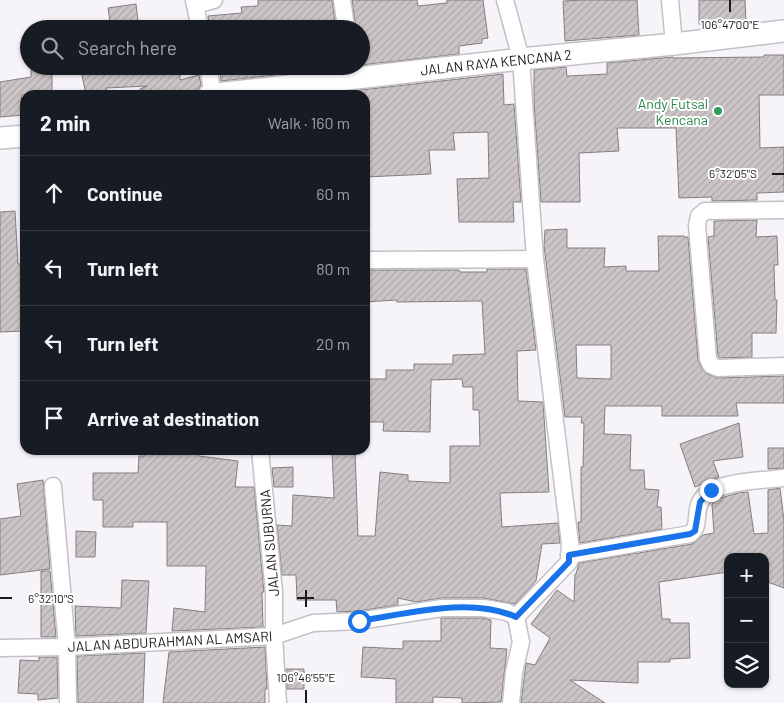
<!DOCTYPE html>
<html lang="en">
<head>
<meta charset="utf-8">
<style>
  body { margin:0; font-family:Barlow,sans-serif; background:#20242c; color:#f1f3f6 }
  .controls { position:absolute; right:15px; bottom:15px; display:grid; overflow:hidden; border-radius:10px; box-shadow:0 1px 4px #0004 }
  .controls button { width:45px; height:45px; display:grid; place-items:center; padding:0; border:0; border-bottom:1px solid #363941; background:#171b24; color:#f1f3f6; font:25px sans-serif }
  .stop { position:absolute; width:15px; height:15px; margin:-11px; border:4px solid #1a73e8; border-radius:50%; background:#fff }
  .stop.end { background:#1a73e8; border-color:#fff; box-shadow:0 1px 5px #0008 }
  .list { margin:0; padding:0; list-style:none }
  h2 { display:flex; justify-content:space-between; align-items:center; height:65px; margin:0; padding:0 20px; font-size:21px }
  h2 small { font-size:16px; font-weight:400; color:#9ea1a6 }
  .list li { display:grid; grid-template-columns:32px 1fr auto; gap:15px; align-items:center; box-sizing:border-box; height:75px; padding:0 20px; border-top:1px solid #363941 }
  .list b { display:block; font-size:19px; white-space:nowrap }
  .list em { font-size:16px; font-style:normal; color:#9ea1a6 }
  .icon { flex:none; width:28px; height:28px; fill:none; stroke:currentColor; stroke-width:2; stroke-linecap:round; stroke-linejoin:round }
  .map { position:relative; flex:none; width:784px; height:703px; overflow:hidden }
  .search { position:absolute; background:#171b24; box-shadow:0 1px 4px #0004; left:20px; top:20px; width:350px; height:55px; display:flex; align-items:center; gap:12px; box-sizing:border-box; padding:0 18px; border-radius:28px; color:#9ea1a6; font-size:19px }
  .panel { position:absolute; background:#171b24; box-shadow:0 1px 4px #0004; left:20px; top:90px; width:350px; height:365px; border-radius:15px }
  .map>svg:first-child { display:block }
</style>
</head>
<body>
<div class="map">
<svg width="784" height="703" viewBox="0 0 784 703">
  <defs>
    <pattern id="building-hatch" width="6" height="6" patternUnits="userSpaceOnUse" patternTransform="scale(1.25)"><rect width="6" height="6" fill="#ccc5c7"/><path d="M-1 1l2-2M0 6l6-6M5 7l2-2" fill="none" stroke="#afa9aa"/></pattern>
  </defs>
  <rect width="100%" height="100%" fill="#f6f4f9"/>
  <g fill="url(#building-hatch)" stroke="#847e80" fill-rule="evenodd">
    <polygon points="258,0 332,0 336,29 311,29 310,23 272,24 272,29 210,29 208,16 242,13 241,7 258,6"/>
    <polygon points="352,0 417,0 418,6 447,3 447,0 483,0 488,38 482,39 482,43 459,46 459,54 361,65 361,29 356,29"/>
    <polygon points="584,0 637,0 639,35 565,41 563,1"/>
    <polygon points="699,0 745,0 746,23 699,24"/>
    <polygon points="136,4 139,29 111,29 108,8"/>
    <polygon points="764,55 784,55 784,95 759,95 760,148 784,147 784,192 757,193 757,200 712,201 712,197 679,198 676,128 617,128 619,151 579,153 580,202 541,202 534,103 534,70 566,67 567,76 607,74 607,63 673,57 673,58 764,57"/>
    <polygon points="31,66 52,66 52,95 21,95 24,115 0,117 0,82 31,77"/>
    <polygon points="112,66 180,66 180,80 199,75 201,85 197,91 180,95 140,95 140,89 147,86 106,88 108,95 86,95 82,75 112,70"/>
    <polygon points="220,66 275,66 275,75 221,81"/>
    <polygon points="503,74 504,105 514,104 521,202 513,202 514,222 459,222 457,179 489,178 488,132 453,133 455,150 429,150 431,174 365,177 365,95 344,95 343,92"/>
    <polygon points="15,211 18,264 25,264 25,298 21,298 23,331 0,332 0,212"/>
    <polygon points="757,220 756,237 777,236 778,265 774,265 775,300 777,300 776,333 752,333 752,357 720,358 718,356 708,237 714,236 714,221"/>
    <path d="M567 229V248H605L604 267 626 266V271H659L658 236H684V237H688L698 360 702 369 707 374 718 378 784 376V403H736L738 416H662V406H605L604 434 631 435 630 470H644L645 489 659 490 657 507H661L662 529 580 543 578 522H581V467H583L584 423H581L582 417H565L544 246 545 230ZM576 345H611V379L577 378Z"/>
    <polygon points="365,268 371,270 459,270 460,272 487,272 487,269 526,269 536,350 517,351 518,401 543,402 549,492 500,493 502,527 558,523 560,543 542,544 536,581 515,604 483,598 442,598 416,602 398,598 398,605 358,611 337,612 336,600 297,600 296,575 282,575 277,525 292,526 293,495 334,498 332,450 355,450 358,536 375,536 380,472 408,475 408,481 450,483 450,446 480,446 479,410 473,410 473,387 463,387 462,379 431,380 430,432 383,431 384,422 365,422 365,379 386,379 386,370 414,370 414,364 453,364 453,355 485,354 482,301 397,302 396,300 365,302"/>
    <polygon points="739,423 743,457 713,461 719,477 695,487 680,444"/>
    <polygon points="768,448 784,448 784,468 768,469"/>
    <polygon points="145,450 199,450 199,456 238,461 235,487 254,487 264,592 262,592 263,627 172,631 174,608 205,612 206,566 167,566 167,522 133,522 133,527 103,527 103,500 93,500 93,473 138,473 139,456 145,456"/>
    <polygon points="293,467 293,487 274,487 272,468"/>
    <polygon points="43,480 50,569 0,575 0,519 21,516 17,484"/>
    <polygon points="780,488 784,521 784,588 765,581 765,557 728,557 728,572 659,582 662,619 670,619 670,623 689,623 690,658 670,659 670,662 638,662 638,683 570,680 605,703 521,703 526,663 535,665 550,638 531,624 557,590 574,602 575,574 576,574 579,563 692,544 703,535 714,533 712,504 717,499 738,493 748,492 754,534 768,533 768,490"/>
    <polygon points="76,531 96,532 95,557 76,557"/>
    <polygon points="41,571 50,571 56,637 41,637"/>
    <polygon points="122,580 149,581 146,633 76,636 75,606 121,608"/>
    <polygon points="441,618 482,618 491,620 490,648 507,649 501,702 462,703 462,698 433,697 433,703 396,703 396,679 361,677 363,647 403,649 403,641 441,641"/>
    <polygon points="265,647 267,689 265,689 265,703 163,703 169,652"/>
    <polygon points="145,653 143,703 78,703 77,656"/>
    <polygon points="39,657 57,657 58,698 38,700 38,694 18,693 20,660 39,661"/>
    <polygon points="286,669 304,669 304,689 287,689"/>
  </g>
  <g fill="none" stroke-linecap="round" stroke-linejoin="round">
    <defs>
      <g id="minor">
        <polyline points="194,0 200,29"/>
        <polyline points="342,0 346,27"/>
        <polyline points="505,0 521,59 535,259 570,543 569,562 516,617 521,642 514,672 511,703"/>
        <polyline points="670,0 674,44"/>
        <polyline points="195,5 214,0"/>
        <polyline points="208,66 213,95"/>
        <polyline points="784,210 705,211 699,216 697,225 708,359 711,365 718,368 784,366"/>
        <polyline points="371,260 535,259"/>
        <polyline points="260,450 274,592 274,636 278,703"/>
        <polyline points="53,486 67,647 68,703"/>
        <path d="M569 555 690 534C700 527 695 516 699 505 707 480 761 481 784 478"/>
        <polyline points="0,648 67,647 274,636 313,623 359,621 442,608 483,608 507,612 516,617"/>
      </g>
      <g id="tertiary">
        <polyline points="209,95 521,59 674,44 784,31"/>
        <polyline points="0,138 25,136"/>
      </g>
    </defs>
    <use href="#minor" stroke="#c3c1c7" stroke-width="19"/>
    <use href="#tertiary" stroke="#c3c1c7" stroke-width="24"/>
    <use href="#minor" stroke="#fff" stroke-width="16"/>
    <use href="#tertiary" stroke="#fff" stroke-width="21"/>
  </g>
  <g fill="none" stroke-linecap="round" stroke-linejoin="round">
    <path stroke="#1a73e8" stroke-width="6" d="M359 621C406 614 471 596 516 617L569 562V555L690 534 695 531 700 502 711 490"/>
  </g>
  <path fill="none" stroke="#1b1a1c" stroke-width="2" d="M730 0V12M772 174H784M306 590V607M0 598H12M297 598H314M306 690V703"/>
  <circle fill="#2e9e5b" stroke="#fff" stroke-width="2" cx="718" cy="111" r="5"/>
  <g text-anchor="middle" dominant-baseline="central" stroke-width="4" stroke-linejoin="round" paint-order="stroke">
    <g font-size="14" fill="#1b1a1c" stroke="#fff">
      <text transform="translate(496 62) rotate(-6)">JALAN RAYA KENCANA 2</text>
      <text transform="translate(269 543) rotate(-95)">JALAN SUBURNA</text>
      <text transform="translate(170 641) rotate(-3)">JALAN ABDURAHMAN AL AMSARI</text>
    </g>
    <g font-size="14" fill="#27864d" stroke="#fff" text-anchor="end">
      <text x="708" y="103">Andy Futsal<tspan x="708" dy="16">Kencana</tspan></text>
    </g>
  </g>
  <g font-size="12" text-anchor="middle" fill="#1b1a1c" stroke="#fff" stroke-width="4" stroke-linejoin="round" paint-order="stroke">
    <text x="730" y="29">106°47'00"E</text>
    <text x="733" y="178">6°32'05"S</text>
    <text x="51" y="603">6°32'10"S</text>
    <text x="306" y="682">106°46'55"E</text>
  </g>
</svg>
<div class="controls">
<button>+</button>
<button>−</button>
<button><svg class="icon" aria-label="layers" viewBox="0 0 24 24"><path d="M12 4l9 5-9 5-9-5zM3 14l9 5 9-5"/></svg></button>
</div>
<div class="stop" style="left:359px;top:621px"></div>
<div class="stop end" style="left:711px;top:490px"></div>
<div class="search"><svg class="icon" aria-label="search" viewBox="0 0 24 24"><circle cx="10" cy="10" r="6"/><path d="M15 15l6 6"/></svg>Search here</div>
<section class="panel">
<h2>2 min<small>Walk · 160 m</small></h2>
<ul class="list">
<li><svg class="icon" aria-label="ahead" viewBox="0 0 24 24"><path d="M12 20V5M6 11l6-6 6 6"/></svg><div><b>Continue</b></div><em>60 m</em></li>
<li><svg class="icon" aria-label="left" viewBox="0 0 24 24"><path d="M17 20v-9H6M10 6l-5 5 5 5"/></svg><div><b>Turn left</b></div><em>80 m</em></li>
<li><svg class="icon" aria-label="left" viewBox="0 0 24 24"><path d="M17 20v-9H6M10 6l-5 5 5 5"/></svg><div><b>Turn left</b></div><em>20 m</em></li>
<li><svg class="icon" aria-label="arrive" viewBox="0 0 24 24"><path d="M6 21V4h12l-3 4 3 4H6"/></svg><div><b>Arrive at destination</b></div></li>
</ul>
</section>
</div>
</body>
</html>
